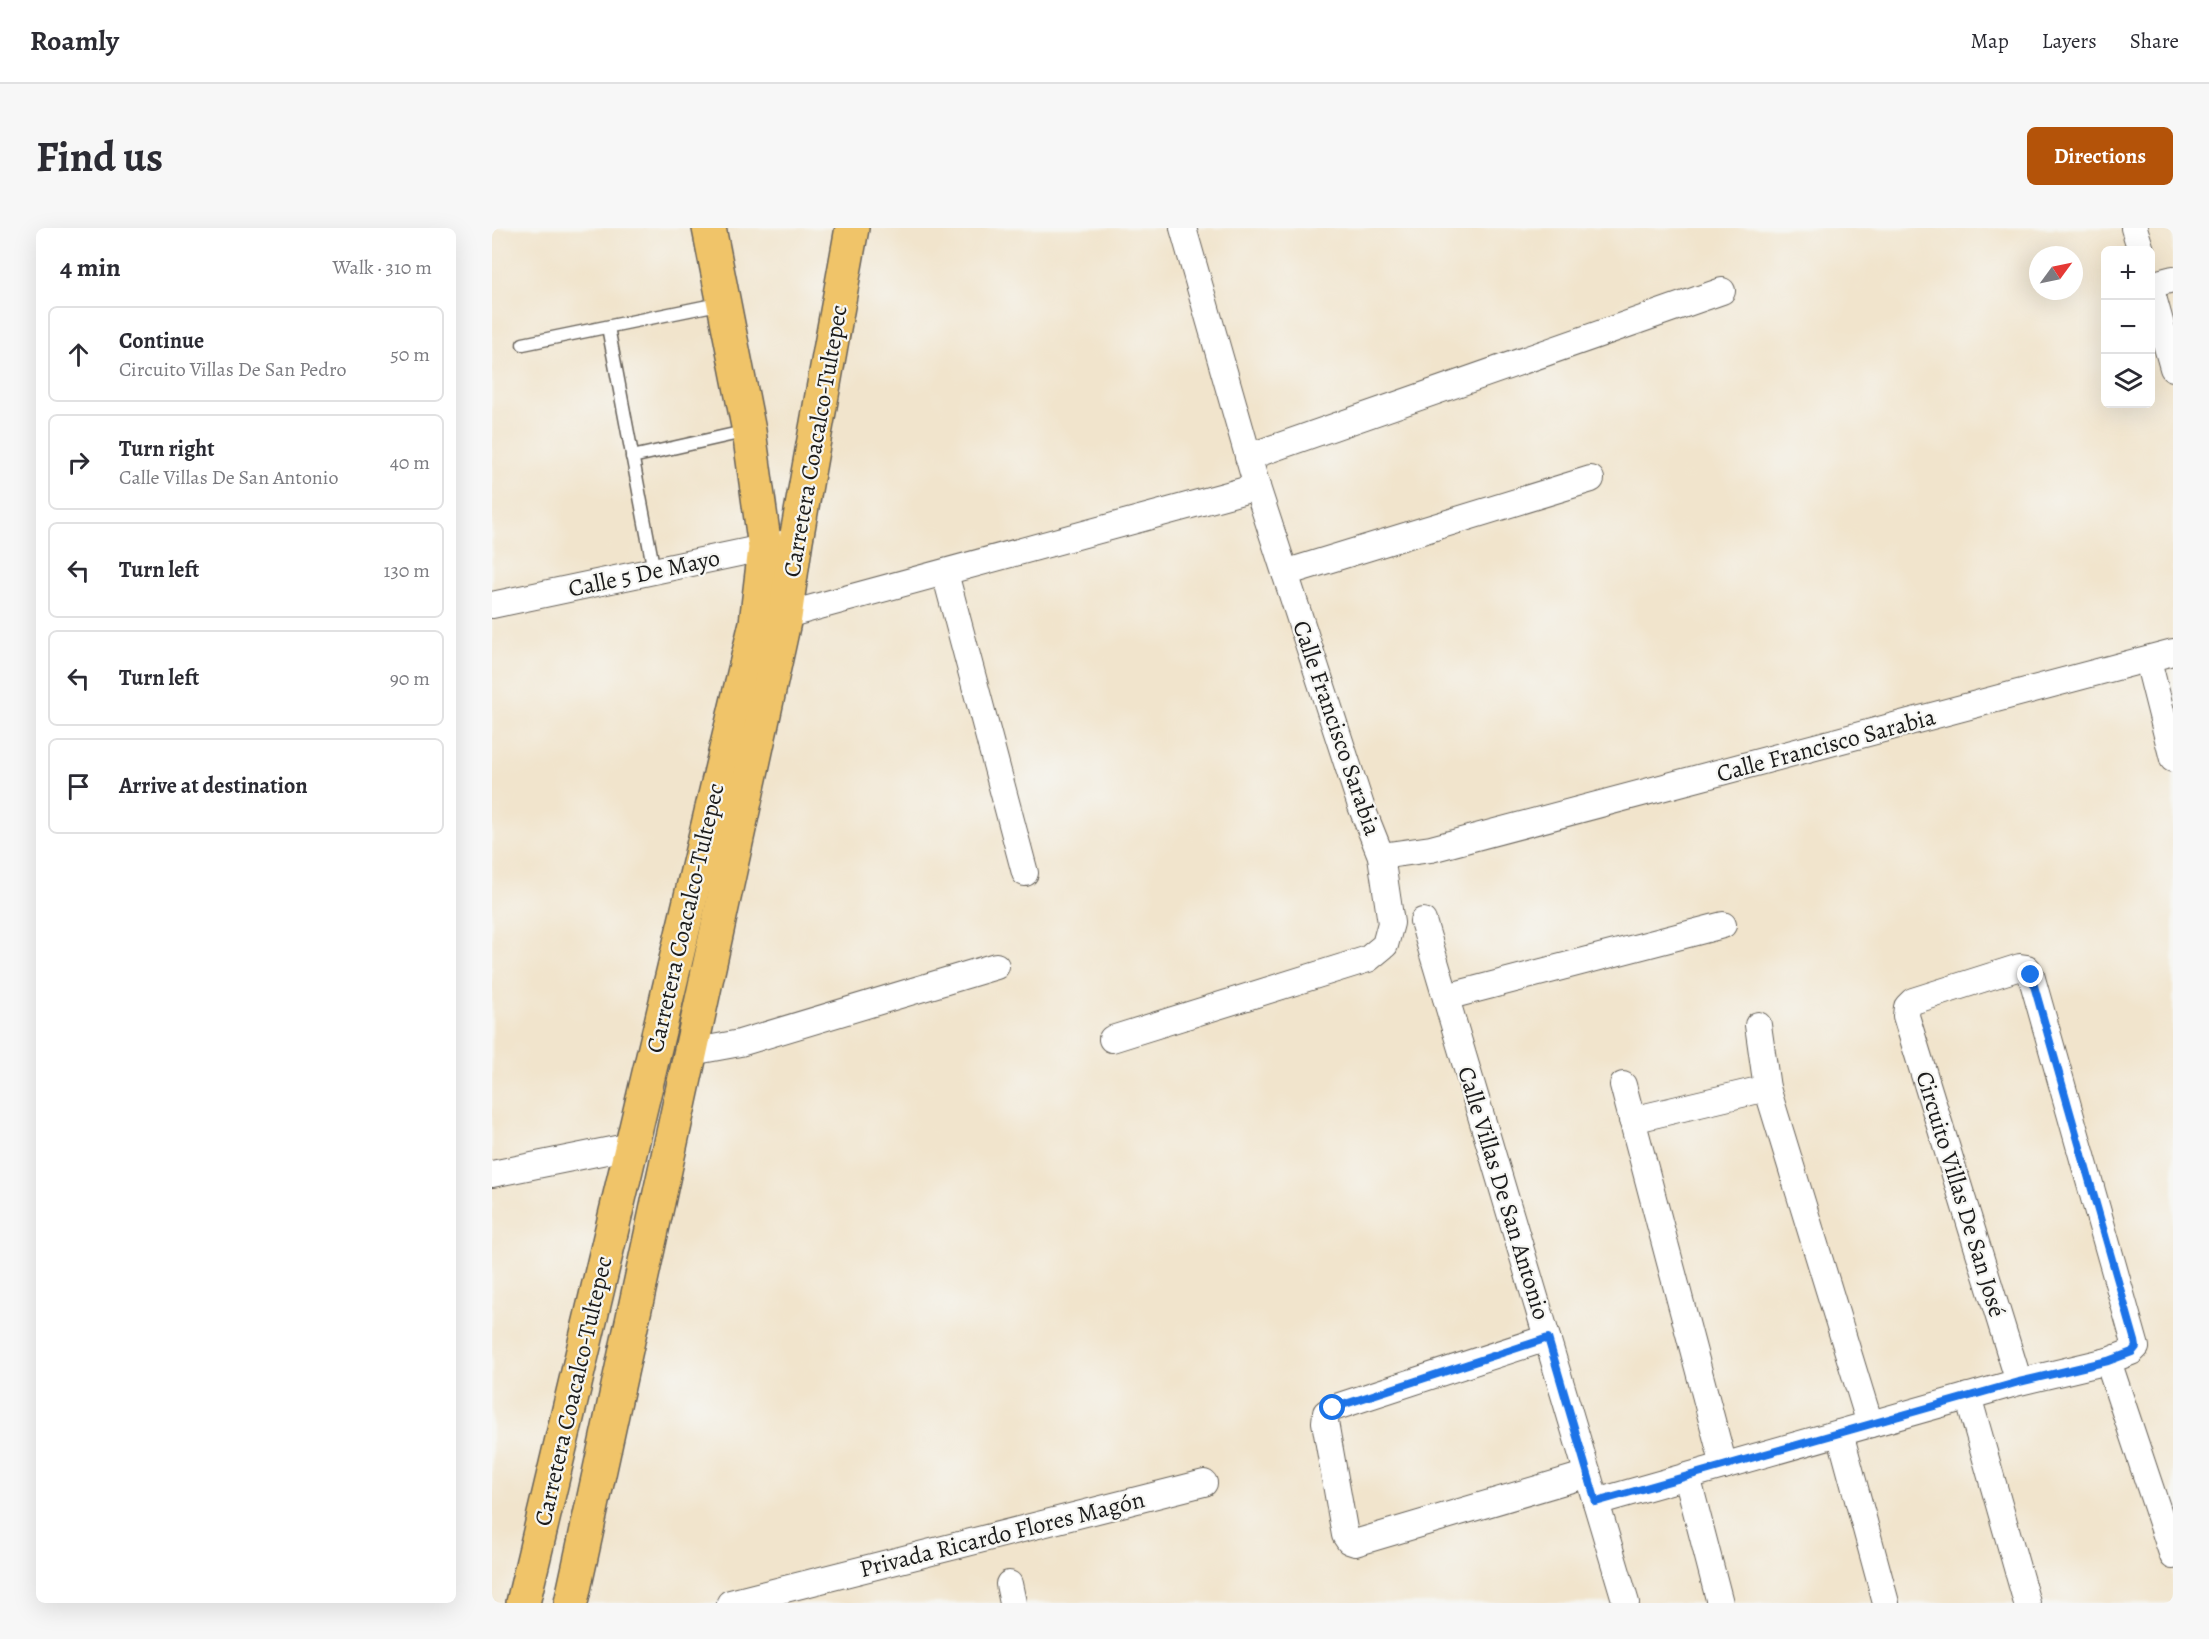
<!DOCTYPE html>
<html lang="en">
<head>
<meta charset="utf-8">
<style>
  body { margin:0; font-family:Alegreya,serif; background:#f7f7f7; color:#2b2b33 }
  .controls { position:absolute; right:18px; top:18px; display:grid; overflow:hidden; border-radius:9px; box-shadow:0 6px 24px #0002 }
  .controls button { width:54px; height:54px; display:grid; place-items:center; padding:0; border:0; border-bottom:2px solid #e1e1e2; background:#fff; color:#2b2b33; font:30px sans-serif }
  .compass { position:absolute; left:1537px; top:18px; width:54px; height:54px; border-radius:50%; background:#fff; box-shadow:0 6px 24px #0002; rotate:57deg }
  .stop { position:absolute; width:18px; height:18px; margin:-14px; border:4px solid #1a73e8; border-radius:50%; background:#fff }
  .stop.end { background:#1a73e8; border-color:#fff; box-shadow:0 2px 6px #0008 }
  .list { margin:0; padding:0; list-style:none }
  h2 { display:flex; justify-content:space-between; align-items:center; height:78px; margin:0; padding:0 24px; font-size:26px }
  h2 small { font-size:20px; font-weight:400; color:#7c7c81 }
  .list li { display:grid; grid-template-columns:39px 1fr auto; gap:18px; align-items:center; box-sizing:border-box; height:96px; margin:0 12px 12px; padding:0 12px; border:2px solid #e1e1e2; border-radius:9px }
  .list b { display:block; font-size:22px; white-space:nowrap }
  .list p { margin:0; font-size:20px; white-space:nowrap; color:#7c7c81 }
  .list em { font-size:20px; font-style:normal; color:#7c7c81 }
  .icon { flex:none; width:33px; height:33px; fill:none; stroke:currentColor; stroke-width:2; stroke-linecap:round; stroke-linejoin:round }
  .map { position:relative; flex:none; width:1681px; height:1375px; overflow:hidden; border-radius:9px }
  header { display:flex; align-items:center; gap:36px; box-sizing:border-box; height:84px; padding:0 30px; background:#fff; border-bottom:2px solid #e1e1e2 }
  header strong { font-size:28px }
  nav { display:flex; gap:33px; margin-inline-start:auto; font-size:21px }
  .intro { display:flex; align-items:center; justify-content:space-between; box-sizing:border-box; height:144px; padding:0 36px }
  h1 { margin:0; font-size:42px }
  .button { padding:15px 27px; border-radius:9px; background:#b45309; color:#fff; font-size:21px; font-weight:700 }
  main { display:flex; gap:36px; padding:0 36px }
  aside { flex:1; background:#fff; border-radius:9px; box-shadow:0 6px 24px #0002 }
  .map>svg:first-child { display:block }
</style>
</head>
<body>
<header>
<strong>Roamly</strong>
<nav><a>Map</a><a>Layers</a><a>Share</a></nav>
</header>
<div class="intro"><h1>Find us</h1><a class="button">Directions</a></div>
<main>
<aside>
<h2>4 min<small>Walk · 310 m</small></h2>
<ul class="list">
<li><svg class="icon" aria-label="ahead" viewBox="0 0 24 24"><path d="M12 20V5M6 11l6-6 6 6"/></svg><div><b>Continue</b><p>Circuito Villas De San Pedro</p></div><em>50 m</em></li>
<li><svg class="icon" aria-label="right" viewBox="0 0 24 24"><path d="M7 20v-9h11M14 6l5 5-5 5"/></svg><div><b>Turn right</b><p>Calle Villas De San Antonio</p></div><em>40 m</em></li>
<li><svg class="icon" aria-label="left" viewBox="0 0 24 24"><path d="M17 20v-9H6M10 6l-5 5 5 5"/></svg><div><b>Turn left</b></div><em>130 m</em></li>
<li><svg class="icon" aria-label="left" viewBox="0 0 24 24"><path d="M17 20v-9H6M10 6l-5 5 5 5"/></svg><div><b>Turn left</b></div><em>90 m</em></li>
<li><svg class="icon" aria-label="arrive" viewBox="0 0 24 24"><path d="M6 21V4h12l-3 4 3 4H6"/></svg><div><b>Arrive at destination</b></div></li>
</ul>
</aside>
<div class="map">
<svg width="1681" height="1375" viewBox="0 0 1681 1375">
  <rect width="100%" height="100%" fill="#f6f6f2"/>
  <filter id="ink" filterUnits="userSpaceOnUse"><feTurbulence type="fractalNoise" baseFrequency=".0167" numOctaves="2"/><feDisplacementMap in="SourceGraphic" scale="12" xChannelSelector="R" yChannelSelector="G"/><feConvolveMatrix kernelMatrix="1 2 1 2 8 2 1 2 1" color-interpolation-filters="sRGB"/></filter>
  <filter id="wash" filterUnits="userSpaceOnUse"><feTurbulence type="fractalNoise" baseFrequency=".008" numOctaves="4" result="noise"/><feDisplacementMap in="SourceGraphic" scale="24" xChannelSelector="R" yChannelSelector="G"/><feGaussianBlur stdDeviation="1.35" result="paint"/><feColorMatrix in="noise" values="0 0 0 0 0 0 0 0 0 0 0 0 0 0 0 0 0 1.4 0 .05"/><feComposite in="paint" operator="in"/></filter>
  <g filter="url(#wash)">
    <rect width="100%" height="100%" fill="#f1e4cc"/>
  </g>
  <g filter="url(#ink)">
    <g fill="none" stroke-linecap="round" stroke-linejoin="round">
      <defs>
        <g id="service">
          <polyline points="116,99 162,343"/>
          <polyline points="31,116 231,75"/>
          <polyline points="140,229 256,203"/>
        </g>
        <g id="minor">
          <polyline points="1642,0 1649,22"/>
          <polyline points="1658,57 1681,51"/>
          <polyline points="1658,58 1681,140"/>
          <polyline points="756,229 1230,63"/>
          <polyline points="453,345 533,645"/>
          <polyline points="793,345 1099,251"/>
          <polyline points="0,377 290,316"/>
          <polyline points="276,392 765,259"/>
          <polyline points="1656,432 1681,531"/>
          <polyline points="889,628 939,621 1681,424"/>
          <polyline points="931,693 1134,1375"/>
          <polyline points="954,769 1231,697"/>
          <polyline points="1266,797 1275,860 1378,1196"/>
          <polyline points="620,811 876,731 893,717 899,695 889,628 869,578 765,259 691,0"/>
          <polyline points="199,824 248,815 504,738"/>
          <polyline points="1131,857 1232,1238"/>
          <polyline points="1140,892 1275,860"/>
          <polyline points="0,946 139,918"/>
          <polyline points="1055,1110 841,1180 834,1185 833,1194 853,1307 857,1313 863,1315 1096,1246"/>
          <polyline points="1616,1133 1681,1328"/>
          <polyline points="1476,1168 1535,1375"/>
          <polyline points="1348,1205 1394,1375"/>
          <polyline points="1195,1248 1228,1375"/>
          <polyline points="1104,1274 1527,1154 1616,1133 1639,1124 1644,1119 1539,747 1535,740 1528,739 1421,773 1415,779 1414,788 1527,1154"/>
          <polyline points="517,1356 521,1375"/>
          <polyline points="238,1375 712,1255"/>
        </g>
        <g id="primary">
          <polyline points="31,1375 264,395 273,320 257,203 217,0"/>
          <polyline points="79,1375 293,389 304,312 360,0"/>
        </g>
      </defs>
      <use href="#service" stroke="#67625a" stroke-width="15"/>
      <use href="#minor" stroke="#67625a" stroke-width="28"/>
      <use href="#primary" stroke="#67625a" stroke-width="36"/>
      <use href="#service" stroke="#fff" stroke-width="12"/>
      <use href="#minor" stroke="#fff" stroke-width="26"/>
      <use href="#primary" stroke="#f0c469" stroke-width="33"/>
    </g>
  </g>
  <g fill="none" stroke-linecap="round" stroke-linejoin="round" filter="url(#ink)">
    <polyline stroke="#1a73e8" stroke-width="8" points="841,1180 1056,1110 1104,1274 1527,1154 1616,1133 1640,1124 1644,1119 1643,1113 1539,747"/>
  </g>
  <g text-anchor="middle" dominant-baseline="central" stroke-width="4.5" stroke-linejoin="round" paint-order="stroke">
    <g font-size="24" fill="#1c1c1c" stroke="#f6f6f2">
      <text transform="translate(323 213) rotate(-80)">Carretera Coacalco-Tultepec</text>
      <text transform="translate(152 345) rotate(-12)">Calle 5 De Mayo</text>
      <text transform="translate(845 500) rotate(71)">Calle Francisco Sarabia</text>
      <text transform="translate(1334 517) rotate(-15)">Calle Francisco Sarabia</text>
      <text transform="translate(193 690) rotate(-77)">Carretera Coacalco-Tultepec</text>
      <text transform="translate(1012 965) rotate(73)">Calle Villas De San Antonio</text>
      <text transform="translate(1469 966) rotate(73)">Circuito Villas De San José</text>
      <text transform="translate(81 1163) rotate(-77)">Carretera Coacalco-Tultepec</text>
      <text transform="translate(510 1306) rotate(-14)">Privada Ricardo Flores Magón</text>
    </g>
  </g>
</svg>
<div class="controls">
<button>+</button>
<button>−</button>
<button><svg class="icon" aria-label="layers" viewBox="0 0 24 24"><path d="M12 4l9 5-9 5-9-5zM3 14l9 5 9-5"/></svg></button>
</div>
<svg class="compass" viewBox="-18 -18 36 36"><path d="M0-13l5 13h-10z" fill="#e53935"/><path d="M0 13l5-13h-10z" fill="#7c7c81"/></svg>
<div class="stop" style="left:841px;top:1180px"></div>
<div class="stop end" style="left:1539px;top:747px"></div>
</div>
</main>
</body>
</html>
